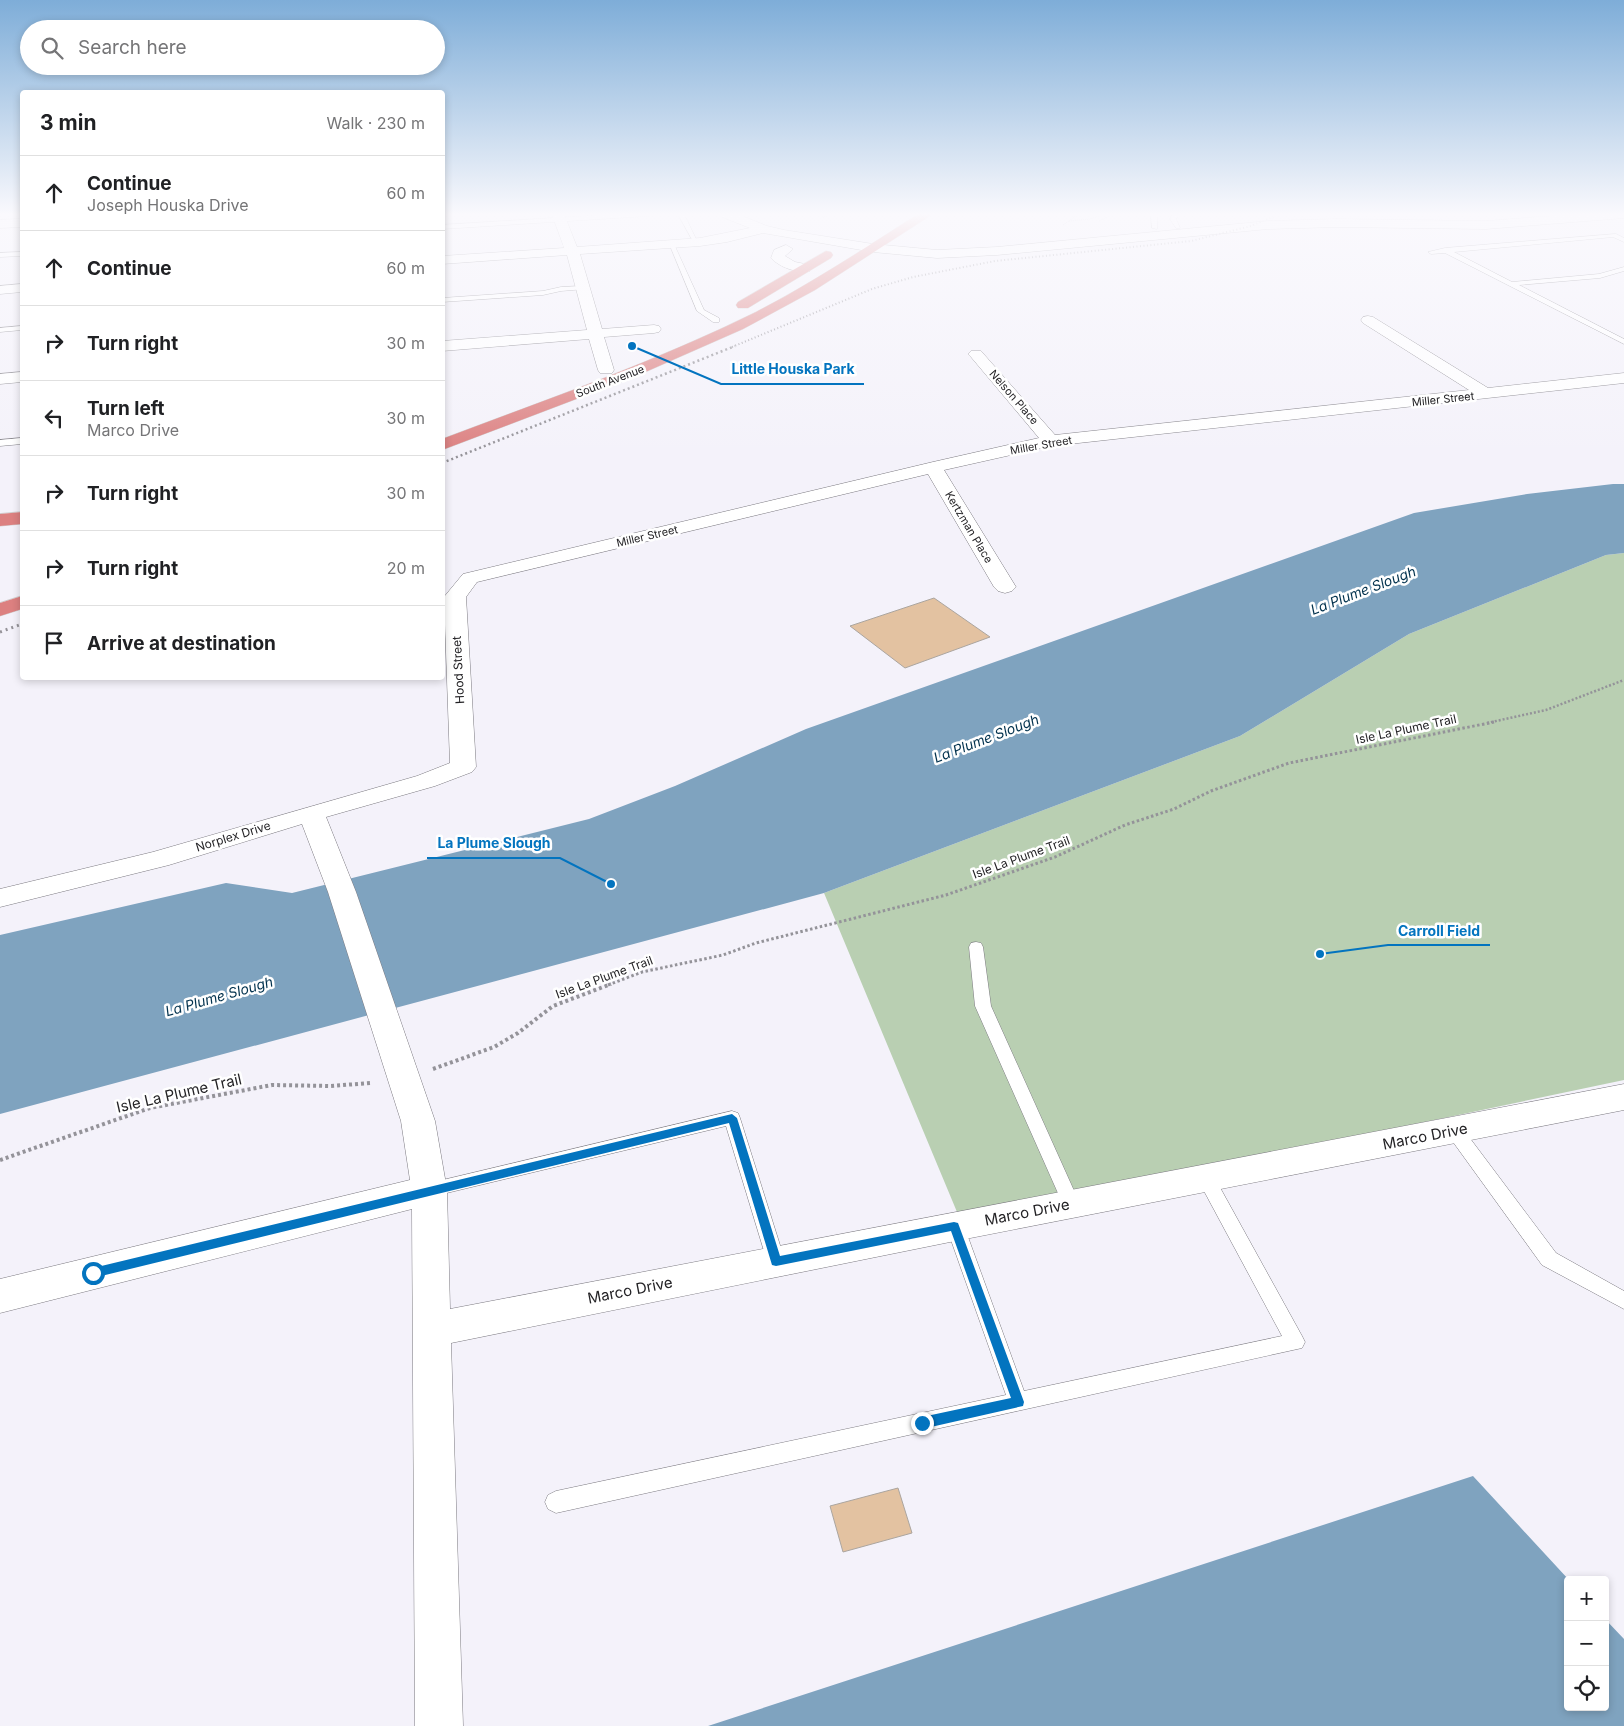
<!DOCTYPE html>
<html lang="en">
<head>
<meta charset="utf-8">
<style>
  body { margin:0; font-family:Inter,sans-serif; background:#f2f2f2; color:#202124 }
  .controls { position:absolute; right:15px; bottom:15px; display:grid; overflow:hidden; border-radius:5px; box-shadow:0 2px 8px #0003 }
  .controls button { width:45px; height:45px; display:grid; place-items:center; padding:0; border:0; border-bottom:1px solid #e0e0e0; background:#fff; color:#202124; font:25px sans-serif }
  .stop { position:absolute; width:15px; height:15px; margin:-11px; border:4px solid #0374bf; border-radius:50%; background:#fff }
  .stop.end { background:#0374bf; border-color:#fff; box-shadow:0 1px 5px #0008 }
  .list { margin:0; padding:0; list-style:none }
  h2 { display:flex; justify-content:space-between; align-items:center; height:65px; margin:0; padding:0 20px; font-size:21px }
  h2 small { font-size:16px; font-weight:400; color:#757577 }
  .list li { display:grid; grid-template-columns:32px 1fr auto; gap:15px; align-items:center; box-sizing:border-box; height:75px; padding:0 20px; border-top:1px solid #e0e0e0 }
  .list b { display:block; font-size:19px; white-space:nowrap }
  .list p { margin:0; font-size:16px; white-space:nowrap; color:#757577 }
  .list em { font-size:16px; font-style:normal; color:#757577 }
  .icon { flex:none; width:28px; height:28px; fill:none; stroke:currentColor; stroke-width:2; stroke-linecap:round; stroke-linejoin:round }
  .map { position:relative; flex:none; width:1624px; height:1726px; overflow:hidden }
  .search { position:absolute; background:#fff; box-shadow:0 2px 8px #0003; left:20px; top:20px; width:425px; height:55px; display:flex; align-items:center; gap:12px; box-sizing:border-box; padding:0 18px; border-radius:28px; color:#757577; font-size:19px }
  .panel { position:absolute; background:#fff; box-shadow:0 2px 8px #0003; left:20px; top:90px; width:425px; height:590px; border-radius:5px }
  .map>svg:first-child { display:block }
</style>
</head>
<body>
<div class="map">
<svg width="1624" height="1726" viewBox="0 0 1624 1726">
  <rect width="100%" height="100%" fill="#f4f2fa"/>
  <polygon fill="#b9cfb2" points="1624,553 1624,1080 1311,1146 957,1212 824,893 1240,736 1409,634 1606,555"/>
  <g fill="#7fa3bf">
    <polygon points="1613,484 1624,484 1624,553 1606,555 1409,634 1240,736 824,893 0,1114 0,935 226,883 292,893 589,819 675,786 806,729 1414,513 1527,494"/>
    <polygon points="1473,1476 1569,1580 1568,1580 1568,1707 1605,1707 1605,1619 1624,1639 1624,1726 708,1726"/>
  </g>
  <g fill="#e3c2a1" stroke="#aba59f">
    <polygon points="934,598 990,637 905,668 850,626"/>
    <polygon points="898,1488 912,1533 843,1552 830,1506"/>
  </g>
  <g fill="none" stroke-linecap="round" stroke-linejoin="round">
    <defs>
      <g id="service">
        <polygon points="618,214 651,214 648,216 442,229 442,225"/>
        <polygon points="678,214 684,214 698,243 694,243"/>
        <polygon points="821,214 827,214 827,215 824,217"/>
        <polygon points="1151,214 1157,214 1157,229 1152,228"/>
        <polygon points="1173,214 1179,214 1176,219 1180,228 1176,228 1170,219"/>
        <polygon points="1616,234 1624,238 1624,242 1613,237 1454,252 1512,282 1599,274 1624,267 1624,271 1600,278 1519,285 1624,339 1624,344 1445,253 1431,254 1428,252 1445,248"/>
        <polygon points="669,243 674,244 704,310 719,318 719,322 713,322 697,311"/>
        <polygon points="22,252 22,256 0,257 0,253"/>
        <polygon points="583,286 586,288 585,289 561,291 543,295 442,302 442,298 543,291 561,287"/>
        <polygon points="22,326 22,330 0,332 0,328"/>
        <polygon points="22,438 22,444 0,446 0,440"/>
        <polygon points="976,942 981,943 983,947 991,1006 1080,1204 1077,1209 1071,1211 1065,1209 975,1006 969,947 971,943"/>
        <polygon points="732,1111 738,1113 740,1118 785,1261 783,1267 776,1269 769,1267 767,1261 726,1126 430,1197 424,1195 421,1190 424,1185 430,1183"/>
        <polygon points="1454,1123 1460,1125 1556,1253 1624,1291 1624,1309 1542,1265 1448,1135 1446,1130 1448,1125"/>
        <polygon points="1206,1171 1212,1173 1302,1336 1305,1342 1302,1348 556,1513 548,1509 545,1502 548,1495 556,1491 1006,1395 946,1226 949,1221 955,1218 961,1221 964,1226 1024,1391 1282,1336 1197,1178 1200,1173"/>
      </g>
      <g id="minor">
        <polygon points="552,214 564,214 577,247 700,238 750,228 722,217 720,214 737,214 767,226 784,230 873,244 937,250 997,247 1268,221 1336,219 1486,221 1577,214 1624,214 1624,218 1486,229 1336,227 1268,229 997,255 937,258 873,252 763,233 727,242 700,246 580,254 602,329 654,325 659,326 661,329 659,332 654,333 604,337 614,370 612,373 600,373 598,370 589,339 442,351 442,341 587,330 567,255 442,264 442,256 564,248"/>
        <polygon points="22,219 22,227 0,228 0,220"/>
        <path d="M786 245 793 249 785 256 795 262 810 265 812 268 810 271C798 274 779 267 771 258L774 250Z"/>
        <polygon points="22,284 22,292 0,294 0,286"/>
        <polygon points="1368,316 1373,317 1488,388 1624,373 1624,383 1051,446 944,470 1016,587 1012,591 1005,593 998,591 994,587 928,474 477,582 466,597 476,767 472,772 435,786 326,817 356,892 435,1121 447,1190 450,1309 1624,1084 1624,1110 955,1241 451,1343 463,1726 415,1726 412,1209 0,1313 0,1279 410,1180 401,1121 328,892 302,824 169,865 0,907 0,889 153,852 417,776 450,763 444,597 463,574 933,462 1039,438 971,357 968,354 971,351 981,351 1055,435 1469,390 1363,323 1361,320 1363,317"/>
        <polygon points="22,372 22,382 0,384 0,374"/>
      </g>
      <g id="trunk">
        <path d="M918 214H933L815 290 743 329 634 377 442 450V439C548 399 655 362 756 312 812 283 865 248 918 214Z"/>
        <polygon points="826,251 831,252 833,255 831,258 748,308 738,308 736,305 738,302"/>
        <polygon points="22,512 22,524 0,526 0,514"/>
        <polygon points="22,596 22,609 0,616 0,603"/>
      </g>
    </defs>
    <use href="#service" stroke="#7c7a81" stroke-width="1"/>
    <use href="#minor" stroke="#7c7a81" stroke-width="1"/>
    <use href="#trunk" stroke="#cfcfcf" stroke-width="1"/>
    <g stroke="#949399" stroke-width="1" stroke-dasharray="1 1" stroke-linecap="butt">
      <polyline points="1069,221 1090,219 1105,214"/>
      <polyline points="1099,221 1114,214"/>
      <polyline points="1063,225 1079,214"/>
    </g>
    <polyline stroke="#949399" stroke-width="2.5" stroke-dasharray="2 2" stroke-linecap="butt" points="1487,723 1546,710 1624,680"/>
    <polyline stroke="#949399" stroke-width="3" stroke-dasharray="2.5 2.5" stroke-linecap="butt" points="608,985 642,972 723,955 756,943 946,895 1055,857 1125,825 1174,809 1211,791 1289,763 1494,722"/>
    <g stroke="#949399" stroke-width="4" stroke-dasharray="3 3" stroke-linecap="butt">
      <polyline points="433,1069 494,1047 518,1033 553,1006 611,984"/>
      <polyline points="0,1160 150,1108 272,1085 331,1086 370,1083"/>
    </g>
    <use href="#service" fill="#fff" fill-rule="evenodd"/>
    <use href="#minor" fill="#fff" fill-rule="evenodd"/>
    <use href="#trunk" fill="#dc8080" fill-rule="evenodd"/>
    <polyline stroke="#949298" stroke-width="2" stroke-dasharray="1 2.5" stroke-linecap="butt" points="732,347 872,289 913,277 995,261 1191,241 1251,226 1279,214"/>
    <polyline stroke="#949298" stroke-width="2.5" stroke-dasharray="2 3" stroke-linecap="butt" points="442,463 735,346"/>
    <polyline stroke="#949298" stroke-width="3" stroke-dasharray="2 4" stroke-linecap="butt" points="0,632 22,624"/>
  </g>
  <linearGradient id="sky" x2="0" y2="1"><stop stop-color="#7eadd8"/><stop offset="0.47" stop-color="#faf9fd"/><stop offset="1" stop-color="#faf9fd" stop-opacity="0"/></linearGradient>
  <rect width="1624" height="456" fill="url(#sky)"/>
  <polygon fill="#0374bf" points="732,1114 737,1118 780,1256 954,1222 958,1223 1024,1402 1023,1406 922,1429 918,1427 916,1423 918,1419 922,1417 1011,1398 951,1231 776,1266 772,1265 729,1123 93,1278 88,1273 93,1268"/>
  <g text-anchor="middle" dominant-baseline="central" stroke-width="5" stroke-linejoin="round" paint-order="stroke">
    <g font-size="11" fill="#242326" stroke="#fff">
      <text transform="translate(610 381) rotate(-21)">South Avenue</text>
      <text transform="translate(1014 397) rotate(49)">Nelson Place</text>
      <text transform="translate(1443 399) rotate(-6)">Miller Street</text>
      <text transform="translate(1041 445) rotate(-10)">Miller Street</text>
      <text transform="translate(969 527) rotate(59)">Kertzman Place</text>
      <text transform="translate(647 536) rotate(-13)">Miller Street</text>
    </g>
    <g font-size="12" fill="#242326" stroke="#fff">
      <text transform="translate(458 670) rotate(-93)">Hood Street</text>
      <text transform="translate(1406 729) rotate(-12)">Isle La Plume Trail</text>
      <text transform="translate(233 836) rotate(-17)">Norplex Drive</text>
      <text transform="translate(1021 857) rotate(-20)">Isle La Plume Trail</text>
      <text transform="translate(604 977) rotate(-20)">Isle La Plume Trail</text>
    </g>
    <g font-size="14" font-style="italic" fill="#01314d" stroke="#fff">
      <text transform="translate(1363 590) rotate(-21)">La Plume Slough</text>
      <text transform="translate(986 738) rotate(-21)">La Plume Slough</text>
      <text transform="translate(219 996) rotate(-16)">La Plume Slough</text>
    </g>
    <g font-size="15" fill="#242326" stroke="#fff">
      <text transform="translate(179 1093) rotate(-13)">Isle La Plume Trail</text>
      <text transform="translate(1425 1136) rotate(-11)">Marco Drive</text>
      <text transform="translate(1027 1212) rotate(-11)">Marco Drive</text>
      <text transform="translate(630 1290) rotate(-11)">Marco Drive</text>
    </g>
  </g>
  <path fill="none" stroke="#0374bf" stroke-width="2" d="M632 346L721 384H864M611 884L560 858H427M1320 954L1388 945H1490"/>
  <g fill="#0374bf" stroke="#fff" stroke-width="2">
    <circle cx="632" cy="346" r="5"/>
    <circle cx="611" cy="884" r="5"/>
    <circle cx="1320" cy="954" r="5"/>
  </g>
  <g font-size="14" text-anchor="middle" font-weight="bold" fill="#0374bf" stroke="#fff" stroke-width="5" stroke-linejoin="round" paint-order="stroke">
    <text x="793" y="374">Little Houska Park</text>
    <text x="494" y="848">La Plume Slough</text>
    <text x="1439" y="936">Carroll Field</text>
  </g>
</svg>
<div class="controls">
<button>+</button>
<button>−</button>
<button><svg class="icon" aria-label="locate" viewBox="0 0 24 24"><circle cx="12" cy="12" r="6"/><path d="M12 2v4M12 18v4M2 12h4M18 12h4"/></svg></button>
</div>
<div class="stop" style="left:93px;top:1273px"></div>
<div class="stop end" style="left:922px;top:1423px"></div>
<div class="search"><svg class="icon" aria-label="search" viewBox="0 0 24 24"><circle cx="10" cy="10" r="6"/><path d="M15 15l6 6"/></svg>Search here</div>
<section class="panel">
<h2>3 min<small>Walk · 230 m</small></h2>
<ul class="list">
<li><svg class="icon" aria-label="ahead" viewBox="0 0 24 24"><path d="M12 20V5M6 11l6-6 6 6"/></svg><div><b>Continue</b><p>Joseph Houska Drive</p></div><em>60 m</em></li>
<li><svg class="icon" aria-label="ahead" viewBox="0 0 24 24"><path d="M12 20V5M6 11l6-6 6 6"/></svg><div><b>Continue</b></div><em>60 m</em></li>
<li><svg class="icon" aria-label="right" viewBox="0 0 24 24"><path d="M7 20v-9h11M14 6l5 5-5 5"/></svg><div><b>Turn right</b></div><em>30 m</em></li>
<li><svg class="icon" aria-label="left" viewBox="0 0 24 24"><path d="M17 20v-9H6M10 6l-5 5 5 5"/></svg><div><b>Turn left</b><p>Marco Drive</p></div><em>30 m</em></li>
<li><svg class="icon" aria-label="right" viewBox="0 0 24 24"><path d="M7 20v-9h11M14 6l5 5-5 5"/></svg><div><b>Turn right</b></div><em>30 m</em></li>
<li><svg class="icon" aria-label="right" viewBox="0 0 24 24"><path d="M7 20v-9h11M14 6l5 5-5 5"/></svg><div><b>Turn right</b></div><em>20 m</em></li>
<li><svg class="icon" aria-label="arrive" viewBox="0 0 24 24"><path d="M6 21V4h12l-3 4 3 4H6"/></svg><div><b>Arrive at destination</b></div></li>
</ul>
</section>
</div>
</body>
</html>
